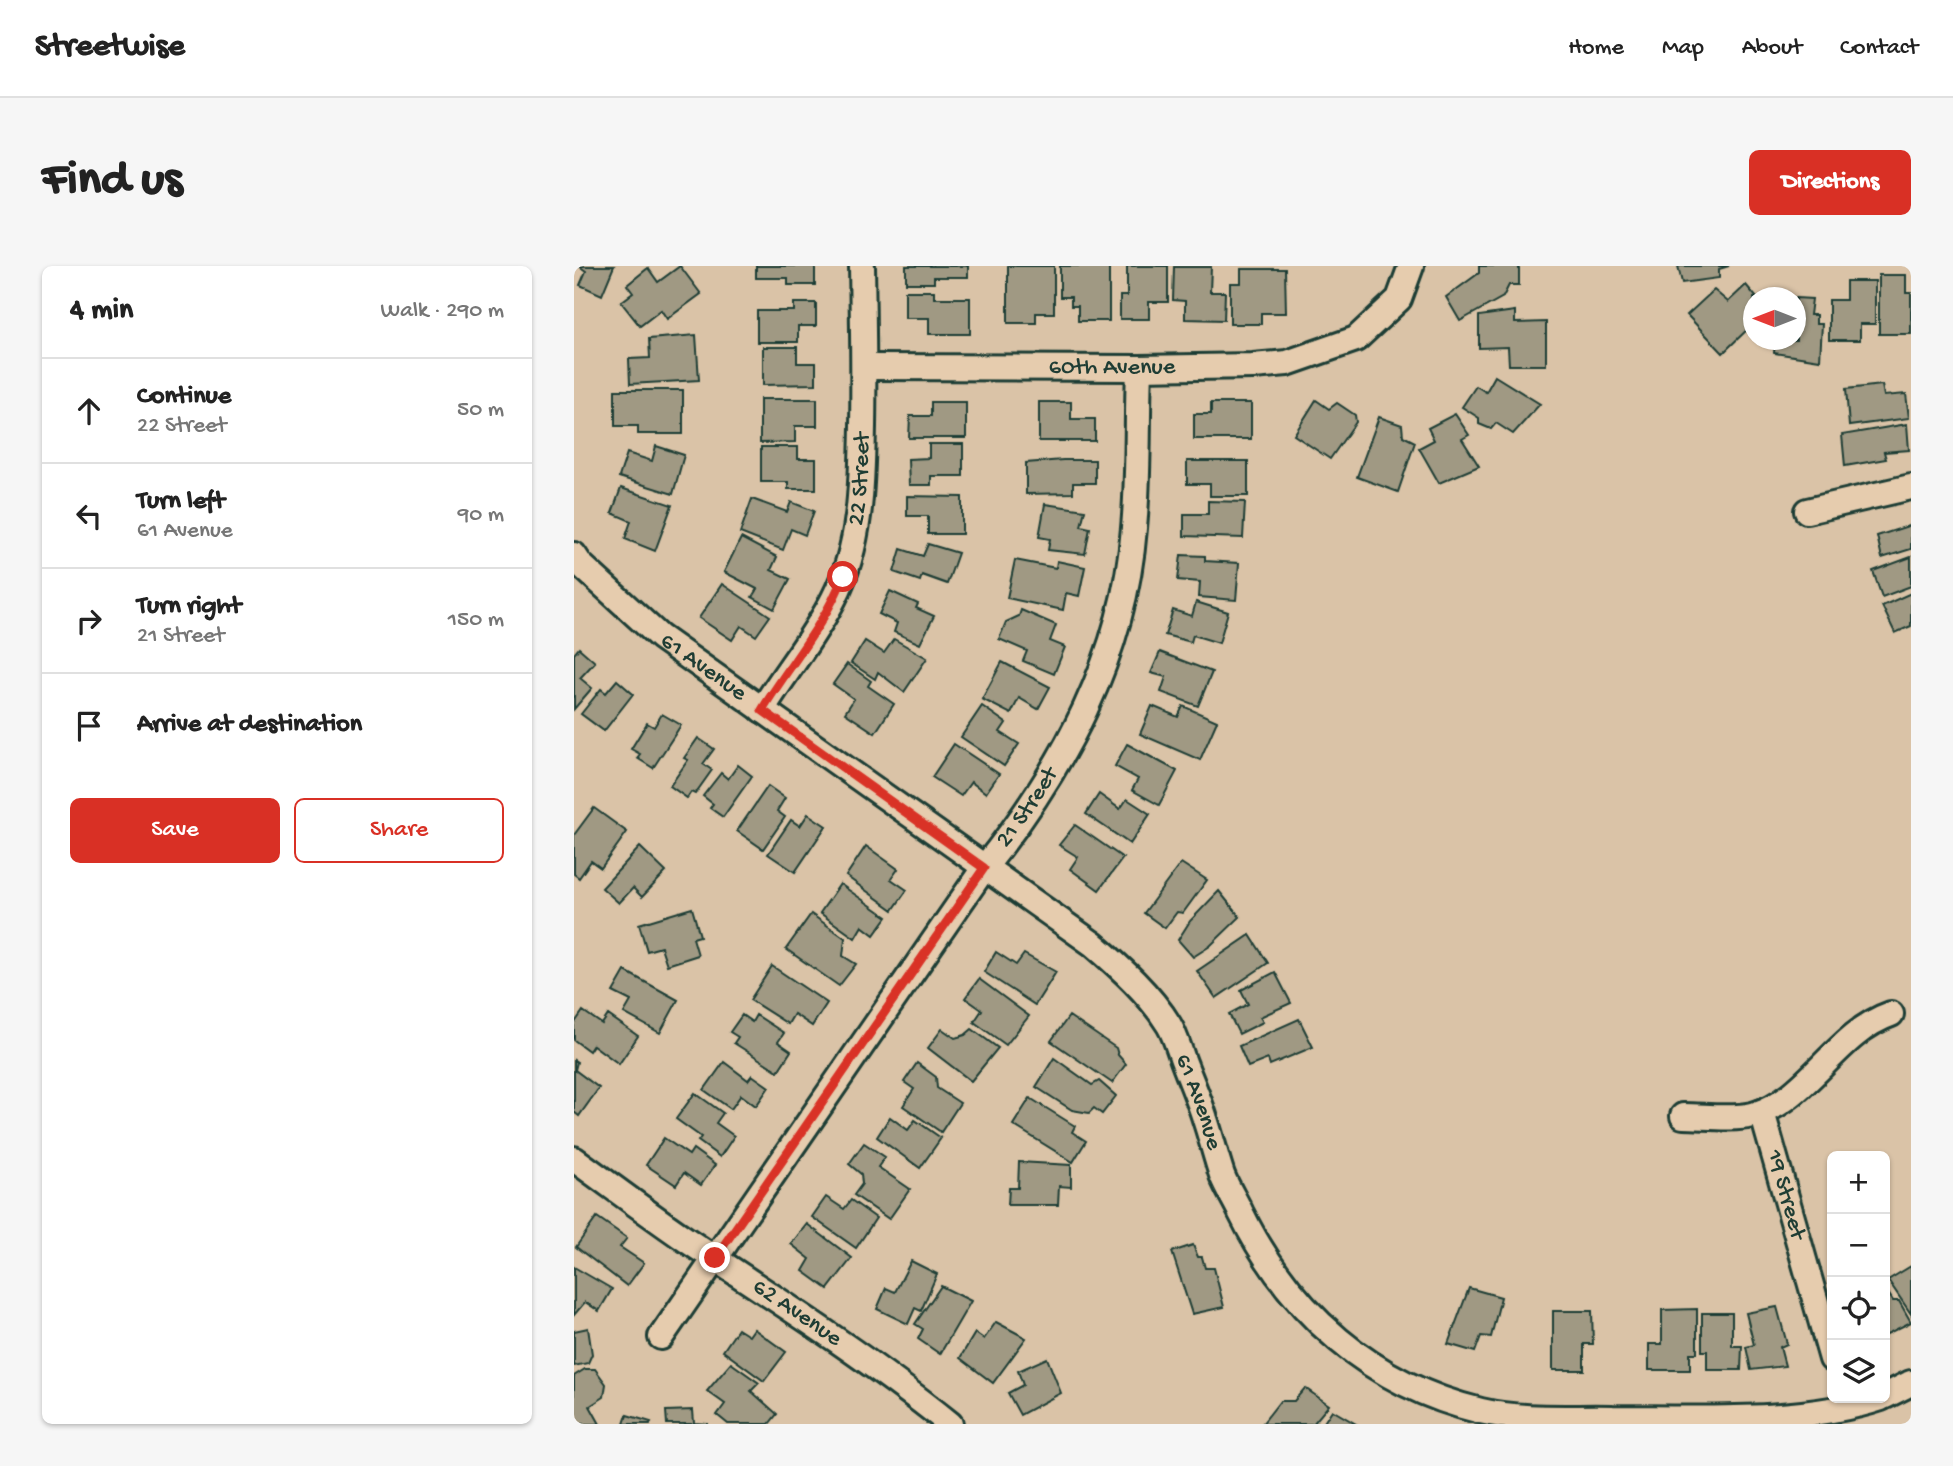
<!DOCTYPE html>
<html lang="en">
<head>
<meta charset="utf-8">
<style>
  body { margin:0; font-family:"Gochi Hand",sans-serif; background:#f6f6f6; color:#222 }
  .controls { position:absolute; right:21px; bottom:21px; display:grid; overflow:hidden; border-radius:10px; box-shadow:0 2px 5px #0004 }
  .controls button { width:63px; height:63px; display:grid; place-items:center; padding:0; border:0; border-bottom:2px solid #e0e0e0; background:#fff; color:#222; font:35px sans-serif }
  .compass { position:absolute; left:1169px; top:21px; width:63px; height:63px; border-radius:50%; background:#fff; box-shadow:0 2px 5px #0004; rotate:270deg }
  .stop { position:absolute; width:21px; height:21px; margin:-16px; border:5px solid #d93025; border-radius:50%; background:#fff }
  .stop.end { background:#d93025; border-color:#fff; box-shadow:0 2px 7px #0008 }
  .list { margin:0; padding:0; list-style:none }
  h2 { display:flex; justify-content:space-between; align-items:center; height:91px; margin:0; padding:0 28px; font-size:30px }
  h2 small { font-size:23px; font-weight:400; color:#767676 }
  .list li { display:grid; grid-template-columns:46px 1fr auto; gap:21px; align-items:center; box-sizing:border-box; height:105px; padding:0 28px; border-top:2px solid #e0e0e0 }
  .list b { display:block; font-size:26px; white-space:nowrap }
  .list p { margin:0; font-size:23px; white-space:nowrap; color:#767676 }
  .list em { font-size:23px; font-style:normal; color:#767676 }
  .actions { display:flex; gap:14px; padding:21px 28px }
  .actions a { flex:1; padding:16px 0; border:2px solid #d93025; border-radius:10px; text-align:center; font-size:24px; color:#d93025 }
  .actions .main { background:#d93025; color:#fff }
  .icon { flex:none; width:38px; height:38px; fill:none; stroke:currentColor; stroke-width:2; stroke-linecap:round; stroke-linejoin:round }
  .map { position:relative; flex:none; width:1337px; height:1158px; overflow:hidden; border-radius:10px }
  header { display:flex; align-items:center; gap:42px; box-sizing:border-box; height:98px; padding:0 35px; background:#fff; border-bottom:2px solid #e0e0e0 }
  header strong { font-size:33px }
  nav { display:flex; gap:38px; margin-inline-start:auto; font-size:24px }
  .intro { display:flex; align-items:center; justify-content:space-between; box-sizing:border-box; height:168px; padding:0 42px }
  h1 { margin:0; font-size:49px }
  .button { padding:18px 32px; border-radius:10px; background:#d93025; color:#fff; font-size:24px; font-weight:700 }
  main { display:flex; gap:42px; padding:0 42px }
  aside { flex:1; background:#fff; border-radius:10px; box-shadow:0 2px 5px #0004 }
  .map>svg:first-child { display:block }
</style>
</head>
<body>
<header>
<strong>Streetwise</strong>
<nav><a>Home</a><a>Map</a><a>About</a><a>Contact</a></nav>
</header>
<div class="intro"><h1>Find us</h1><a class="button">Directions</a></div>
<main>
<aside>
<h2>4 min<small>Walk · 290 m</small></h2>
<ul class="list">
<li><svg class="icon" aria-label="ahead" viewBox="0 0 24 24"><path d="M12 20V5M6 11l6-6 6 6"/></svg><div><b>Continue</b><p>22 Street</p></div><em>50 m</em></li>
<li><svg class="icon" aria-label="left" viewBox="0 0 24 24"><path d="M17 20v-9H6M10 6l-5 5 5 5"/></svg><div><b>Turn left</b><p>61 Avenue</p></div><em>90 m</em></li>
<li><svg class="icon" aria-label="right" viewBox="0 0 24 24"><path d="M7 20v-9h11M14 6l5 5-5 5"/></svg><div><b>Turn right</b><p>21 Street</p></div><em>150 m</em></li>
<li><svg class="icon" aria-label="arrive" viewBox="0 0 24 24"><path d="M6 21V4h12l-3 4 3 4H6"/></svg><div><b>Arrive at destination</b></div></li>
</ul>
<div class="actions"><a class="main">Save</a><a>Share</a></div>
</aside>
<div class="map">
<svg width="1337" height="1158" viewBox="0 0 1337 1158">
  <rect width="100%" height="100%" fill="#dac3a7"/>
  <filter id="ink" filterUnits="userSpaceOnUse"><feTurbulence type="fractalNoise" baseFrequency=".0143" numOctaves="2"/><feDisplacementMap in="SourceGraphic" scale="14" xChannelSelector="R" yChannelSelector="G"/><feConvolveMatrix kernelMatrix="1 2 1 2 8 2 1 2 1" color-interpolation-filters="sRGB"/></filter>
  <g filter="url(#ink)">
    <g fill="#a09983" stroke="#1f3d34" stroke-width="2">
      <polygon points="5,0 40,0 28,29 6,19 12,5"/>
      <polygon points="106,0 127,28 93,53 87,44 66,60 47,36 59,27 53,19 74,2 84,16"/>
      <polygon points="182,0 241,0 241,19 214,19 214,12 182,12"/>
      <polygon points="332,0 394,0 394,11 360,11 360,17 332,17"/>
      <polygon points="434,0 480,0 480,47 462,47 462,57 434,57"/>
      <polygon points="486,0 535,0 535,55 504,55 504,40 497,40 497,31 486,31"/>
      <polygon points="553,0 594,0 594,36 575,36 575,53 546,53 546,30 553,30"/>
      <polygon points="905,0 945,0 945,19 935,19 929,31 886,55 872,31 905,7"/>
      <polygon points="1104,0 1155,0 1145,3 1145,12 1108,17"/>
      <polygon points="600,1 637,1 636,26 651,26 650,54 611,53 611,35 599,34"/>
      <polygon points="667,3 711,3 712,47 687,47 687,58 656,58 656,17 667,17"/>
      <polygon points="1305,9 1332,9 1332,27 1337,27 1337,68 1305,68"/>
      <polygon points="1272,15 1301,15 1301,58 1286,58 1286,74 1255,74 1255,34 1272,34"/>
      <polygon points="1172,19 1183,32 1180,32 1180,57 1149,87 1113,49 1140,24 1154,36"/>
      <polygon points="331,25 360,25 360,32 396,32 396,68 355,68 355,52 331,52"/>
      <polygon points="1222,32 1238,33 1236,49 1242,49 1242,58 1248,58 1246,94 1200,87 1201,74 1222,74"/>
      <polygon points="220,37 242,37 242,60 224,60 224,76 183,76 183,45 220,45"/>
      <polygon points="941,45 941,57 972,56 972,99 935,99 934,81 905,82 905,50"/>
      <polygon points="122,69 125,114 56,118 55,93 76,92 75,73"/>
      <polygon points="189,81 223,81 223,97 242,97 242,118 189,119"/>
      <polygon points="921,110 966,138 939,168 922,157 917,163 905,158 905,152 888,141 902,120 912,126"/>
      <polygon points="1308,119 1310,130 1332,128 1335,152 1275,160 1272,123"/>
      <polygon points="41,124 109,124 109,168 64,168 64,160 41,160"/>
      <polygon points="186,133 243,133 243,160 221,160 221,176 186,177"/>
      <polygon points="742,134 755,143 763,137 781,149 782,156 756,193 720,169"/>
      <polygon points="357,136 392,136 392,172 335,172 336,150 357,150"/>
      <polygon points="465,136 497,136 497,153 521,153 521,175 465,175"/>
      <polygon points="637,137 677,137 677,173 620,173 620,148 637,148"/>
      <polygon points="881,148 895,169 888,173 905,200 865,217 845,182 860,174 854,162"/>
      <polygon points="805,151 828,159 829,170 841,176 824,226 783,211"/>
      <polygon points="1333,158 1335,184 1310,186 1312,193 1271,200 1268,169"/>
      <polygon points="355,178 389,178 389,210 357,210 357,219 335,219 334,193 355,192"/>
      <polygon points="82,180 110,189 99,228 45,211 53,187 78,195"/>
      <polygon points="187,181 224,181 224,193 242,193 242,223 214,223 214,216 187,216"/>
      <polygon points="489,194 521,194 521,217 499,217 499,227 452,228 452,197"/>
      <polygon points="613,195 674,195 674,230 636,230 636,218 613,218"/>
      <polygon points="47,222 98,239 81,285 51,273 57,255 38,247"/>
      <polygon points="333,230 388,231 388,268 354,268 354,250 333,250"/>
      <polygon points="178,233 213,246 217,236 240,245 231,269 217,263 209,284 166,267"/>
      <polygon points="634,235 671,236 669,272 610,270 610,248 634,248"/>
      <polygon points="471,238 511,244 507,260 516,262 511,288 474,284 476,273 465,271"/>
      <polygon points="1337,259 1337,283 1308,292 1303,270"/>
      <polygon points="167,272 203,291 197,304 216,313 200,343 178,331 183,323 150,306"/>
      <polygon points="354,278 384,287 373,318 348,309 346,315 320,306 327,283 349,290"/>
      <polygon points="607,289 631,290 631,295 665,297 662,334 625,331 626,316 604,314"/>
      <polygon points="1337,291 1337,320 1308,331 1299,305"/>
      <polygon points="441,294 482,302 483,295 511,301 505,330 492,327 489,344 433,332"/>
      <polygon points="148,318 196,350 182,370 167,360 158,374 125,352"/>
      <polygon points="316,325 344,338 342,342 360,350 346,378 320,366 323,357 305,348"/>
      <polygon points="1337,327 1337,360 1321,367 1308,340"/>
      <polygon points="622,336 654,346 645,377 619,369 617,376 591,369 599,344 618,350"/>
      <polygon points="447,344 482,359 476,375 491,381 480,408 449,395 453,385 425,373 432,356 445,350"/>
      <polygon points="320,373 353,392 330,426 304,406 301,413 277,397 291,375 310,387"/>
      <polygon points="5,382 21,396 6,412 18,422 0,443 0,388"/>
      <polygon points="586,386 638,406 624,440 587,426 592,411 577,407"/>
      <polygon points="428,396 476,421 464,443 445,432 437,448 408,433"/>
      <polygon points="273,398 297,415 294,420 320,438 301,467 271,447 280,433 259,418"/>
      <polygon points="43,414 59,428 30,465 7,448 27,423 32,427"/>
      <polygon points="408,440 432,457 426,466 445,478 430,500 387,471"/>
      <polygon points="578,440 604,451 609,440 643,455 626,494 566,468"/>
      <polygon points="88,448 107,459 79,502 63,492 66,488 57,483 73,457 80,461"/>
      <polygon points="124,472 140,483 129,498 138,504 121,528 117,526 113,532 96,520 114,494 110,492"/>
      <polygon points="380,478 425,508 412,527 397,516 387,530 358,511"/>
      <polygon points="553,478 603,505 585,539 558,524 564,513 541,500"/>
      <polygon points="164,499 178,510 149,551 136,542 139,538 129,530 147,507 154,513"/>
      <polygon points="194,520 211,532 203,545 211,551 189,583 163,565"/>
      <polygon points="525,528 546,543 553,533 576,548 556,578 512,548"/>
      <polygon points="20,542 53,566 27,602 17,595 5,612 0,608 0,569"/>
      <polygon points="234,548 252,560 221,606 194,588 217,554 226,560"/>
      <polygon points="501,559 549,592 525,624 496,603 504,591 485,579"/>
      <polygon points="292,580 324,603 317,613 333,624 319,644 272,610"/>
      <polygon points="66,581 92,606 68,631 59,622 45,637 28,622"/>
      <polygon points="607,597 633,614 609,647 603,646 591,662 570,647"/>
      <polygon points="266,618 313,651 300,669 288,660 281,672 246,647"/>
      <polygon points="645,625 666,651 636,680 619,691 604,674 616,655"/>
      <polygon points="118,642 126,670 119,672 124,689 93,699 87,681 73,685 65,658"/>
      <polygon points="237,648 271,672 269,690 282,698 265,720 212,683"/>
      <polygon points="676,669 694,697 642,732 623,705"/>
      <polygon points="422,686 442,699 450,688 482,706 461,739 410,706"/>
      <polygon points="198,700 253,737 238,760 220,748 214,758 176,734"/>
      <polygon points="51,705 104,734 86,767 50,747 57,735 39,726"/>
      <polygon points="701,706 717,737 686,751 689,756 665,768 655,748 674,738 667,724"/>
      <polygon points="405,713 455,750 432,779 400,756 408,744 391,732"/>
      <polygon points="9,745 28,758 34,749 64,770 45,798 19,779 15,785 0,774 0,758"/>
      <polygon points="168,749 178,756 182,749 210,767 204,776 217,785 204,805 160,777 164,771 156,766"/>
      <polygon points="495,750 542,782 544,789 552,798 538,817 477,775"/>
      <polygon points="725,753 739,781 696,799 694,793 674,801 665,780"/>
      <polygon points="368,763 381,772 391,769 398,763 424,782 397,815 354,782"/>
      <polygon points="480,792 518,819 525,815 542,830 528,848 520,842 515,847 498,844 462,821"/>
      <polygon points="0,794 3,796 1,804 25,822 5,850 0,846"/>
      <polygon points="150,796 174,814 178,809 195,821 182,840 167,829 157,843 130,824"/>
      <polygon points="343,797 362,811 363,822 386,837 367,866 329,840 340,823 330,816"/>
      <polygon points="121,827 149,847 142,857 160,870 146,891 124,875 127,871 102,853"/>
      <polygon points="456,832 501,860 498,866 512,875 499,896 439,859"/>
      <polygon points="316,851 334,864 341,854 367,872 346,902 303,871"/>
      <polygon points="90,872 115,889 119,883 141,899 127,919 110,907 102,919 72,899"/>
      <polygon points="290,877 311,891 304,901 336,923 315,953 280,929 288,918 287,908 275,898"/>
      <polygon points="445,896 497,899 497,921 485,920 484,939 434,939 435,922 444,922"/>
      <polygon points="252,931 270,943 277,934 302,952 282,982 238,951"/>
      <polygon points="23,951 53,972 46,981 70,997 53,1020 2,981"/>
      <polygon points="233,958 278,992 254,1023 229,1005 236,993 217,978"/>
      <polygon points="619,979 624,991 628,991 631,1002 640,1002 650,1041 618,1048 598,986"/>
      <polygon points="337,995 363,1008 347,1045 341,1042 334,1058 303,1043 312,1022 321,1026"/>
      <polygon points="1337,1000 1337,1048 1314,1014"/>
      <polygon points="0,1001 38,1023 25,1045 11,1036 0,1049"/>
      <polygon points="367,1020 397,1035 366,1088 344,1073 349,1063 341,1058"/>
      <polygon points="895,1022 927,1031 917,1071 907,1070 901,1086 874,1078"/>
      <polygon points="1311,1022 1319,1035 1325,1035 1337,1056 1311,1069"/>
      <polygon points="1203,1041 1213,1078 1206,1081 1211,1100 1177,1104 1172,1081 1180,1079 1172,1047"/>
      <polygon points="1123,1043 1123,1087 1116,1087 1116,1104 1075,1104 1075,1078 1088,1078 1088,1044"/>
      <polygon points="979,1045 1018,1045 1019,1078 1010,1078 1010,1104 979,1104"/>
      <polygon points="1128,1047 1158,1047 1158,1080 1168,1080 1167,1104 1133,1104 1133,1085 1128,1085"/>
      <polygon points="422,1056 452,1072 419,1117 386,1092 401,1067 410,1073"/>
      <polygon points="14,1062 18,1088 14,1097 0,1100 0,1065"/>
      <polygon points="164,1063 175,1070 180,1063 212,1086 190,1115 149,1085"/>
      <polygon points="473,1092 487,1127 446,1149 434,1127 449,1119 444,1105"/>
      <polygon points="157,1097 185,1117 177,1125 203,1148 195,1158 154,1158 143,1149 151,1138 133,1125"/>
      <polygon points="11,1103 21,1103 32,1118 30,1131 16,1140 26,1158 0,1158 0,1110"/>
      <polygon points="731,1122 755,1139 739,1158 688,1158 706,1135 720,1135"/>
      <polygon points="119,1144 120,1157 134,1158 93,1158 92,1145"/>
      <polygon points="758,1144 782,1158 749,1158"/>
      <polygon points="53,1149 77,1156 76,1158 50,1158"/>
    </g>
    <g fill="none" stroke-linecap="round" stroke-linejoin="round">
      <defs>
        <g id="minor">
          <path id="s1" d="M290 101 565 102 679 100 713 97 782 73 825 33 837 0"/>
          <polyline points="1233,245 1337,221"/>
          <path id="s2" d="M0 289 6 298 86 371 519 678C547 702 576 728 595 759 601 769 605 783 609 794 616 813 625 833 631 853 637 871 642 891 648 909 653 922 661 934 667 947 716 1047 798 1119 907 1145 949 1155 996 1151 1039 1152 1122 1152 1229 1158 1307 1132"/>
          <path id="s3" d="M188 444C211 406 240 372 260 332 287 280 288 218 289 160 290 107 289 53 288 0"/>
          <path id="s4" d="M1188 846 1258 1093"/>
          <path d="M1109 850C1131 850 1158 854 1179 849 1235 833 1262 767 1317 748"/>
          <path id="s5" d="M0 893C39 921 77 950 117 977 205 1035 294 1092 376 1158"/>
          <path id="s6" d="M87 1071 410 602C490 502 550 391 560 262 565 209 563 155 565 102"/>
          <polyline points="1311,1130 1337,1117"/>
        </g>
      </defs>
      <use href="#minor" stroke="#1f3d34" stroke-width="30"/>
      <use href="#minor" stroke="#e6ccae" stroke-width="24"/>
    </g>
  </g>
  <g fill="none" stroke-linecap="round" stroke-linejoin="round" filter="url(#ink)">
    <path stroke="#d93025" stroke-width="9" d="M141 992 410 602 188 444C215 399 250 360 269 311"/>
  </g>
  <g text-anchor="middle" dominant-baseline="central" stroke-width="7" stroke-linejoin="round" paint-order="stroke">
    <g font-size="24" fill="#1f3d34" stroke="#e6ccae">
      <text stroke="none"><textPath href="#s1" startOffset="248">60th Avenue</textPath></text>
      <text stroke="none"><textPath href="#s3" startOffset="256">22 Street</textPath></text>
      <text stroke="none"><textPath href="#s2" startOffset="172">61 Avenue</textPath></text>
      <text stroke="none"><textPath href="#s6" startOffset="644">21 Street</textPath></text>
      <text stroke="none"><textPath href="#s2" startOffset="844">61 Avenue</textPath></text>
      <text stroke="none"><textPath href="#s4" startOffset="86">19 Street</textPath></text>
      <text stroke="none"><textPath href="#s5" startOffset="271">62 Avenue</textPath></text>
    </g>
  </g>
</svg>
<div class="controls">
<button>+</button>
<button>−</button>
<button><svg class="icon" aria-label="locate" viewBox="0 0 24 24"><circle cx="12" cy="12" r="6"/><path d="M12 2v4M12 18v4M2 12h4M18 12h4"/></svg></button>
<button><svg class="icon" aria-label="layers" viewBox="0 0 24 24"><path d="M12 4l9 5-9 5-9-5zM3 14l9 5 9-5"/></svg></button>
</div>
<svg class="compass" viewBox="-18 -18 36 36"><path d="M0-13l5 13h-10z" fill="#e53935"/><path d="M0 13l5-13h-10z" fill="#767676"/></svg>
<div class="stop" style="left:269px;top:311px"></div>
<div class="stop end" style="left:141px;top:992px"></div>
</div>
</main>
</body>
</html>
